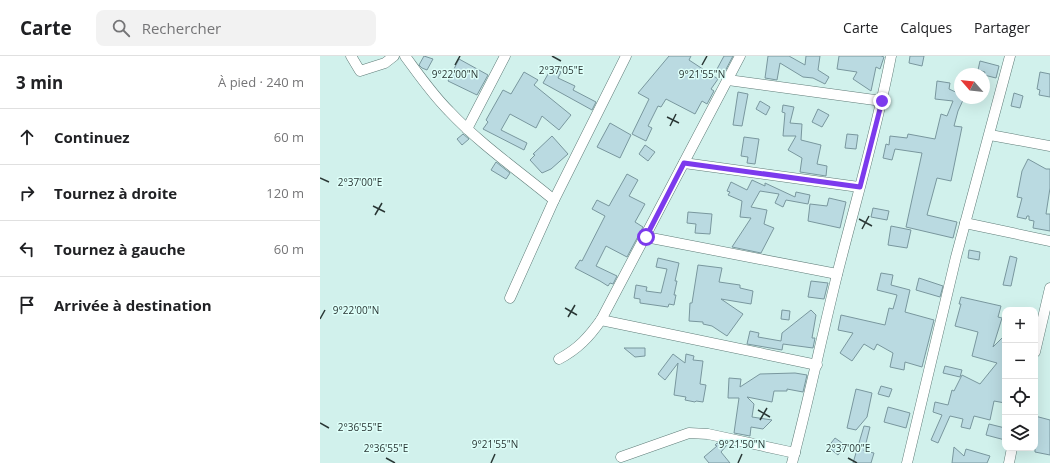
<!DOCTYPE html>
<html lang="fr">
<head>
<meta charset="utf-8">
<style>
  body { margin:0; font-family:"Open Sans",sans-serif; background:#f2f2f2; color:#202124 }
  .controls { position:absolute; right:12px; bottom:12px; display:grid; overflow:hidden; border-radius:8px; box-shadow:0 4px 16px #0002 }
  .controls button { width:36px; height:36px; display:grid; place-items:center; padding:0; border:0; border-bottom:1px solid #e0e0e0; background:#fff; color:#202124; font:20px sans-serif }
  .compass { position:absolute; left:634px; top:12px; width:36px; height:36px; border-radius:50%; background:#fff; box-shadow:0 4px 16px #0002; rotate:298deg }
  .stop { position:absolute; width:12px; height:12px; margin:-9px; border:3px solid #7c3aed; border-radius:50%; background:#fff }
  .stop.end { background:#7c3aed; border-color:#fff; box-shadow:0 1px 4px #0008 }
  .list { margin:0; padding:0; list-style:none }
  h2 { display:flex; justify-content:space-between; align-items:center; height:52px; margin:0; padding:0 16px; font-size:17px }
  h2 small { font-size:13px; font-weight:400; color:#757577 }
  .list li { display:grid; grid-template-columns:26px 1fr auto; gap:12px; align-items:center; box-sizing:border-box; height:56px; padding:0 16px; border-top:1px solid #e0e0e0 }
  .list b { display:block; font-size:15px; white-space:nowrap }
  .list em { font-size:13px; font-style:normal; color:#757577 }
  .icon { flex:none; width:22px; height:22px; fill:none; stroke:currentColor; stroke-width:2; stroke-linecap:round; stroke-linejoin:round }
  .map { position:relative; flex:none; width:730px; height:407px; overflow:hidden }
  header { display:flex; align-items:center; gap:24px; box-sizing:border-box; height:56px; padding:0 20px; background:#fff; border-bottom:1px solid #e0e0e0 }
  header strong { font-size:19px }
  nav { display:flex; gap:22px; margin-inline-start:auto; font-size:14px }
  .search { width:280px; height:36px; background:#f2f2f2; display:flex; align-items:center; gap:10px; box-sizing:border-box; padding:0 14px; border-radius:8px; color:#757577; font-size:15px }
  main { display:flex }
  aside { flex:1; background:#fff }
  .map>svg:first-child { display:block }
</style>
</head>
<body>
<header>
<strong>Carte</strong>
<div class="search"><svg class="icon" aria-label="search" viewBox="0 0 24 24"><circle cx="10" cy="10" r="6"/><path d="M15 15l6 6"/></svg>Rechercher</div>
<nav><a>Carte</a><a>Calques</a><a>Partager</a></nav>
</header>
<main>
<aside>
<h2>3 min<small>À pied · 240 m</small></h2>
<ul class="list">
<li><svg class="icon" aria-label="ahead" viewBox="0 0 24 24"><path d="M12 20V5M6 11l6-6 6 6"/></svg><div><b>Continuez</b></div><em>60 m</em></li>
<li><svg class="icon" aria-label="right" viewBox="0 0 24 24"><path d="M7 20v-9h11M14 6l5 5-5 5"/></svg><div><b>Tournez à droite</b></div><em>120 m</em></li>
<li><svg class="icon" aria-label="left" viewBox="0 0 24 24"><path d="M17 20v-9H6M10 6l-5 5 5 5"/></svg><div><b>Tournez à gauche</b></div><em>60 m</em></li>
<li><svg class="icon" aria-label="arrive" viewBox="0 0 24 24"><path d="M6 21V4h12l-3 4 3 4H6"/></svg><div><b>Arrivée à destination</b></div></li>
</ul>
</aside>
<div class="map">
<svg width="730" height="407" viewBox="0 0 730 407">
  <rect width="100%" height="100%" fill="#d1f1ec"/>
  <g fill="#badae1" stroke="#79979e">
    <polygon points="104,0 113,3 107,14 102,12 99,9"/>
    <polygon points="349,0 371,0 369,4 398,23 391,33 394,35 387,48 382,45 375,58 346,43 341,51 338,50 328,70 332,72 326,85 312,78 329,43 318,37"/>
    <polygon points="404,0 413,0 404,17 397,13"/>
    <polygon points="448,0 469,0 485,9 486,0 500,0 498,14 509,21 505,28 493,22 483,21 460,7 457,24 445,22"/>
    <polygon points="519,0 561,0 564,1 560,13 556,11 551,35 533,23 537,16 517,13"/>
    <polygon points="590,0 604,0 602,10 589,7"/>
    <polygon points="139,3 168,19 157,39 128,25"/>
    <polygon points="660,5 679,10 676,22 664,19 665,16 658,14"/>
    <polygon points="232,11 241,16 238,22 255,30 253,34 276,46 272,54 223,27"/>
    <polygon points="204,16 218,24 214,29 251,59 239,74 222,60 216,72 190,58 181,74 207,87 204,94 163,73 168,66 166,64 183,34 191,38"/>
    <polygon points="720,16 730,18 730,41 719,39 720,34 717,33"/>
    <polygon points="617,25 630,27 629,33 640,38 640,42 644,42 638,55 634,70 642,71 631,125 617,122 607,159 637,166 633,182 586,171 602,97 575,93 572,104 563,102 566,88 569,89 570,80 587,82 588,78 615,83 621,58 627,60 633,45 615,43"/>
    <polygon points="418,36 428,38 422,70 413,69"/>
    <polygon points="694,37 703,40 700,52 691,50"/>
    <polygon points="440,45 450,51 446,59 436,53"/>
    <polygon points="463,49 474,51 470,67 482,68 481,84 501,89 497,108 507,110 506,120 480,116 482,102 468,94 476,80 463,80 465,57 462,56"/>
    <polygon points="498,53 509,59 502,71 492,66"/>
    <polygon points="290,67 311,79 300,102 277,91"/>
    <polygon points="143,78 149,83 142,89 137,83"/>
    <polygon points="527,78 538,79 536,93 525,92"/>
    <polygon points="232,80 248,98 231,113 222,117 210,104 215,99 213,98"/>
    <polygon points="424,81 439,83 435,108 427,107 428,101 421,100"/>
    <polygon points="325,89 335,96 328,105 319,98"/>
    <polygon points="708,103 726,113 730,113 730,132 726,158 730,158 730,175 713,172 714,165 709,164 709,160 707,160 706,163 697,161 702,142 697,141 702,115"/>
    <polygon points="176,106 190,117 186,123 171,114"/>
    <polygon points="307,118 318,124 309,140 325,148 315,166 323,171 307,201 286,190 276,210 297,220 293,228 290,227 288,230 280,225 255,212 260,204 262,205 285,160 272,153 277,144 289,150"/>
    <polygon points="432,124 445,130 445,127 475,141 476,136 490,139 488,148 466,144 463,151 455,147 459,138 440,135 431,151 447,154 444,168 454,172 441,197 412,191 431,162 420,161 422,145 408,139 410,136 407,135 411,126 427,134"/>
    <polygon points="509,142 526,146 520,172 488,165 490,148 507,150"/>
    <polygon points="553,152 569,155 567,164 551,161"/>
    <polygon points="368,156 392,158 390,178 375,177 376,168 367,167"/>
    <polygon points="571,170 591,174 587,192 568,189"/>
    <polygon points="649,194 660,196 659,204 648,202"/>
    <polygon points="690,200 697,202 691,230 683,229"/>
    <polygon points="338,202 359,207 355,225 357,225 354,239 356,239 354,249 349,248 348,251 320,247 320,243 314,242 316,229 327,231 326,235 341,237 347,213 336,211"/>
    <polygon points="378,209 402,212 399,226 420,229 420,232 433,235 431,248 401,243 423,258 407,280 392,270 383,268 383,266 369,265 370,247 372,247"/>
    <polygon points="561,217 573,219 571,229 590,234 585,256 614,264 602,311 585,306 584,314 570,311 573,297 557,288 554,294 544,288 532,305 520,297 533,277 518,274 521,259 565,269 569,252 573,253 577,239 557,234"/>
    <polygon points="599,222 623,230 620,241 596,234"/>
    <polygon points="491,225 508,227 504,243 488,241"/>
    <polygon points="641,241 681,250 678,261 682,262 673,291 685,279 685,347 674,345 670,364 654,360 650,373 641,371 643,363 630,360 618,387 611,384 622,359 613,356 615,346 628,349 632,334 634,335 642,319 660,328 677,307 652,300 658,276 635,270 641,248 639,248"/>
    <polygon points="462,254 470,255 469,264 461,263"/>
    <polygon points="491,254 496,259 492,282 495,282 493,292 463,288 462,294 427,288 430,275 439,277 438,281 461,285 462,277"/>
    <polygon points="304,292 325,292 325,300 315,301"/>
    <polygon points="353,298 365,307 366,298 374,300 373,304 383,305 380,328 386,329 383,346 376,345 375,346 365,344 366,341 354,339 358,307 345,324 338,318"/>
    <polygon points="625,310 642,314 640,321 623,317"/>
    <polygon points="475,317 487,319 483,336 467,333 467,335 454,335 452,346 427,341 434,348 432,361 452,364 443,373 431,371 430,380 414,377 419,342 408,342 409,322 421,323 420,331 440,318"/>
    <polygon points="561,330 572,333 569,341 558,338"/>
    <polygon points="536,333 552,337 547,361 536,374 527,372"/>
    <polygon points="568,351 590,357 586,372 564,366"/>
    <polygon points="715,360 730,364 730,399 715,396"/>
    <polygon points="669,368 685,372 685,384 666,379"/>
    <polygon points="544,370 550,371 544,395 554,397 551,407 533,407"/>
    <polygon points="515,382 525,389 518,399 508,391"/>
    <polygon points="397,387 407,389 401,396 410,407 389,407 384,401 397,390 395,389"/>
    <polygon points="634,391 644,400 646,393 670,400 667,407 632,407"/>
  </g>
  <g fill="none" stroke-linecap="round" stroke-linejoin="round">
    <defs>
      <g id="street">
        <polyline points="31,0 40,15 65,7 74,0"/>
        <path d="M85 0C99 19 112 38 129 55 160 88 199 115 234 144"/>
        <polyline points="408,24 562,45"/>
        <polyline points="147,73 185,0"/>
        <polyline points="670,79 730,90"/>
        <polyline points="364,107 539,131"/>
        <polyline points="645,167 730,185"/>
        <polyline points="326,181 517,218"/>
        <polyline points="190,242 234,144 306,0"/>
        <polyline points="281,264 497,309"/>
        <polyline points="715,296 730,232"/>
        <path d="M239 303C258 293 269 281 281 264L420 0"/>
        <polyline points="301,401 369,377 388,378 475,397"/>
        <path d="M472 407C489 343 502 279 518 215 536 144 557 73 571 0"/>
        <polyline points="587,407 636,201 690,0"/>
        <polyline points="689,407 692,392"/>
      </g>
    </defs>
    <use href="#street" stroke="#5f7c78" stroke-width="11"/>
    <use href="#street" stroke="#fff" stroke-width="10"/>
  </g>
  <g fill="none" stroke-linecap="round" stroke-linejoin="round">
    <polyline stroke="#7c3aed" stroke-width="5" points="326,181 364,107 540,131 562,45"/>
  </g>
  <path fill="none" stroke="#2a3735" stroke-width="1.5" d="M232 0 241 5M135 9 140 0M382 9 387 0M347 61 359 67M350 70 356 58M0 122 9 126M53 150 65 156M55 159 62 147M539 163 552 170M542 173 549 160M245 252 257 259M248 261 255 249M0 263 5 254M438 354 450 361M440 364 447 352M0 367 9 372M66 402 75 407M528 402 537 407M171 407 175 398M418 407 422 398"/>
  <g font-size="10" text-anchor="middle" fill="#2a3735" stroke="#defff9" stroke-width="3" stroke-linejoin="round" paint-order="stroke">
    <text x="241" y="18">2°37'05"E</text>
    <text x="135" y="22">9°22'00"N</text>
    <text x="382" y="22">9°21'55"N</text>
    <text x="40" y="130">2°37'00"E</text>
    <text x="36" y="258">9°22'00"N</text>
    <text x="40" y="375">2°36'55"E</text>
    <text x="175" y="392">9°21'55"N</text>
    <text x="422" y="392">9°21'50"N</text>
    <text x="66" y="396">2°36'55"E</text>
    <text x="528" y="396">2°37'00"E</text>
  </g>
</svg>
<div class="controls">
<button>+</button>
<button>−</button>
<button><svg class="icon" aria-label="locate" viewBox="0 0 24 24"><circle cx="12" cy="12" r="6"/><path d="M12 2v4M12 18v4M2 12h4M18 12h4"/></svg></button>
<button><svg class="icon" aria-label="layers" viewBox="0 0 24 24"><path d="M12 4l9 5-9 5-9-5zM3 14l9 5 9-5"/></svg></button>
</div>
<svg class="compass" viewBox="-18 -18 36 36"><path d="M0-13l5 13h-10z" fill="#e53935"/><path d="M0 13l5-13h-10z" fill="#757577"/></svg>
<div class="stop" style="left:326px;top:181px"></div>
<div class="stop end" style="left:562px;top:45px"></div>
</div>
</main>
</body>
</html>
